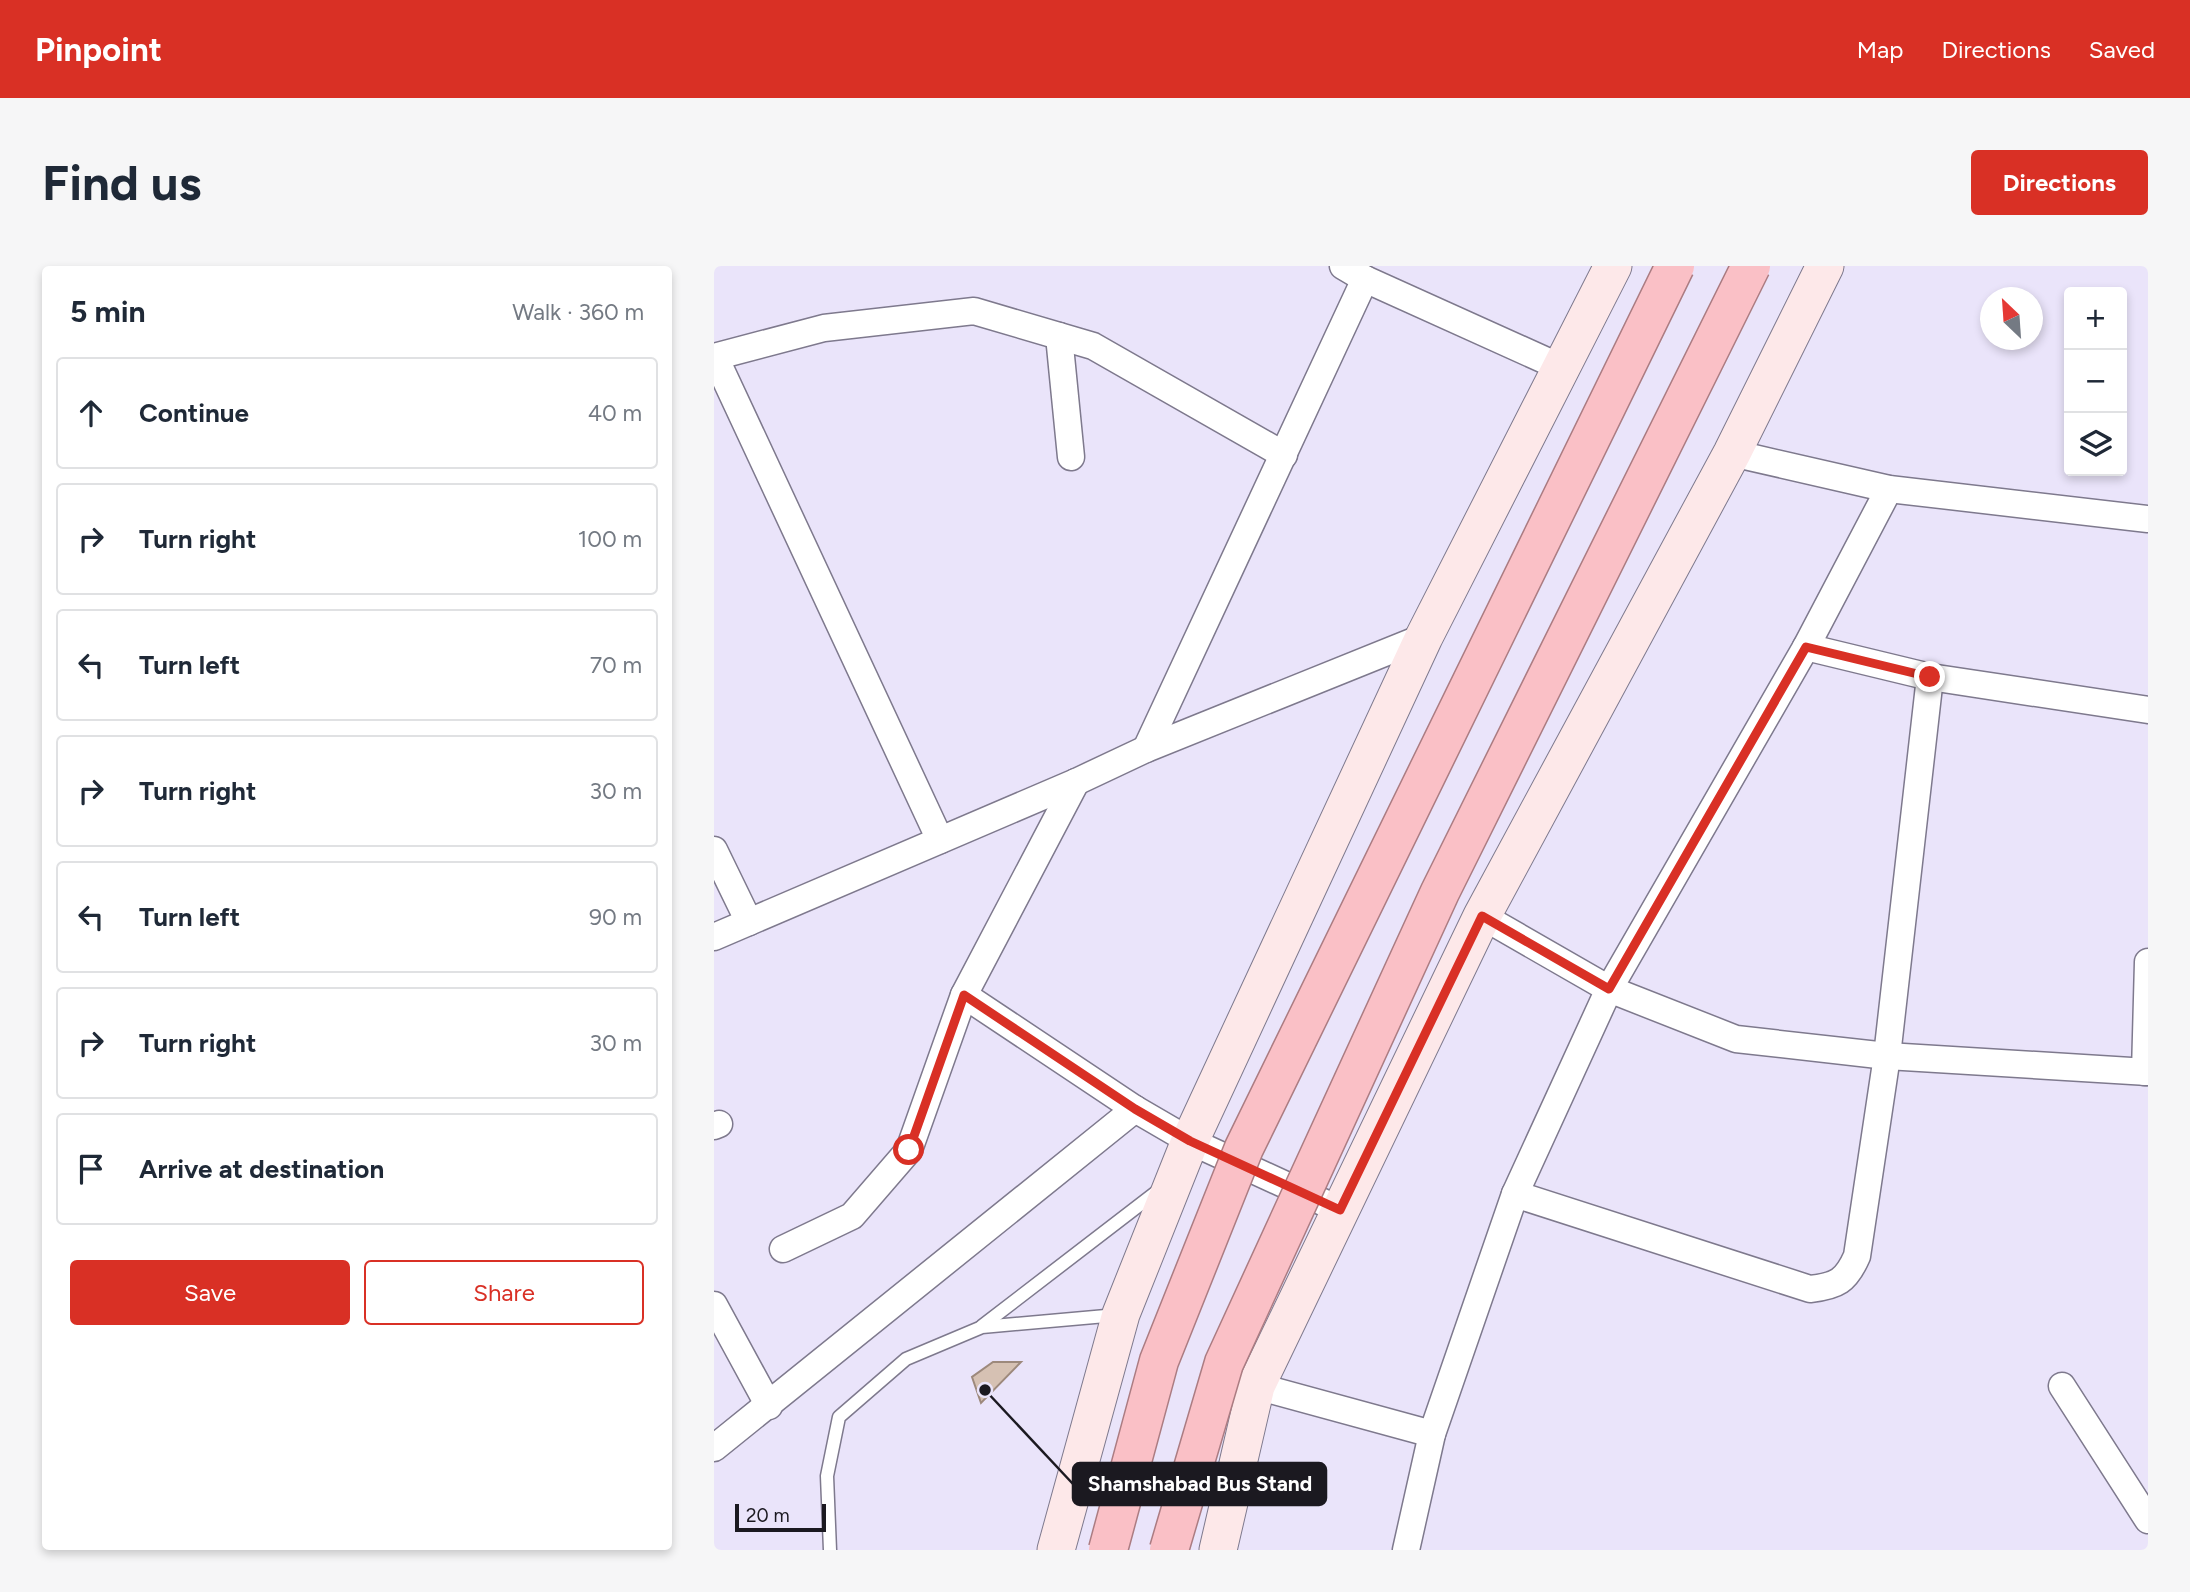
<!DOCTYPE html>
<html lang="en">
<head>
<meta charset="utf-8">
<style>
  body { margin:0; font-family:Figtree,sans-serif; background:#f6f6f7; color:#1f2937 }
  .controls { position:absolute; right:21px; top:21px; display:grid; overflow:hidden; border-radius:7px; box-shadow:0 4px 10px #0003 }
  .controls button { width:63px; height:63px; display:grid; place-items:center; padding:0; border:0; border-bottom:2px solid #e0e1e3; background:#fff; color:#1f2937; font:35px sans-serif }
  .compass { position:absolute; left:1266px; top:21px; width:63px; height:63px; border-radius:50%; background:#fff; box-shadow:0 4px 10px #0003; rotate:335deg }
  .scale { position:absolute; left:21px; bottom:18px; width:91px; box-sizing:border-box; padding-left:7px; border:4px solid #1b1920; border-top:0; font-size:19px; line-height:24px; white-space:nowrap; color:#1b1920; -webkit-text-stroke:5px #eae4fa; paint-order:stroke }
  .stop { position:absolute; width:21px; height:21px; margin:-16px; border:5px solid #d93025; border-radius:50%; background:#fff }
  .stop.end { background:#d93025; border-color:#fff; box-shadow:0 2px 7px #0008 }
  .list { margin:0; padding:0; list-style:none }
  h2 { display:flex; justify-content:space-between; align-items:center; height:91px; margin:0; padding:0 28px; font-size:30px }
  h2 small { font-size:23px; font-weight:400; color:#747a83 }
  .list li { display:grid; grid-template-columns:46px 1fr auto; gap:21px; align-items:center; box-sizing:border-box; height:112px; margin:0 14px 14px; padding:0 14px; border:2px solid #e0e1e3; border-radius:7px }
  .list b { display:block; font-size:26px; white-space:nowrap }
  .list em { font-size:23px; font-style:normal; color:#747a83 }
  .actions { display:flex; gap:14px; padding:21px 28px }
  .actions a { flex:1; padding:16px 0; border:2px solid #d93025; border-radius:7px; text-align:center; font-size:24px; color:#d93025 }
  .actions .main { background:#d93025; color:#fff }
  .icon { flex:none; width:38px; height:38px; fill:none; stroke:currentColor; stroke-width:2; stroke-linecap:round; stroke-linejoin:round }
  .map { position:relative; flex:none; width:1434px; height:1284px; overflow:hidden; border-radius:7px }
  header { display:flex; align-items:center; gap:42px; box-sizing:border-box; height:98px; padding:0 35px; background:#d93025; color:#fff }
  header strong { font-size:33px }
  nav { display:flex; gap:38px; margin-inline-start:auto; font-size:24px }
  .intro { display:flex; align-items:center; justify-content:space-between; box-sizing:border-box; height:168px; padding:0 42px }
  h1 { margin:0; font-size:49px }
  .button { padding:18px 32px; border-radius:7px; background:#d93025; color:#fff; font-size:24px; font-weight:700 }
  main { display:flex; gap:42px; padding:0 42px }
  aside { flex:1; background:#fff; border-radius:7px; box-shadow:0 4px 10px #0003 }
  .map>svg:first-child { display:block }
</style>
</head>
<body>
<header>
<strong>Pinpoint</strong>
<nav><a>Map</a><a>Directions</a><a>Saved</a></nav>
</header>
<div class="intro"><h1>Find us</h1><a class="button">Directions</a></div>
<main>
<aside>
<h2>5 min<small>Walk · 360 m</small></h2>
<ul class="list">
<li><svg class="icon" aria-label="ahead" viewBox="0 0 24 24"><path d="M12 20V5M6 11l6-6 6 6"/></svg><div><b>Continue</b></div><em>40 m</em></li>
<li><svg class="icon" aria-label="right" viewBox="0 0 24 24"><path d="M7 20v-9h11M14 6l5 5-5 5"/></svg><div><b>Turn right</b></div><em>100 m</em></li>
<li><svg class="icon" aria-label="left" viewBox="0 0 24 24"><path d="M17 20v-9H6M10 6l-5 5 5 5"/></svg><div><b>Turn left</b></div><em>70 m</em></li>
<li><svg class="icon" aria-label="right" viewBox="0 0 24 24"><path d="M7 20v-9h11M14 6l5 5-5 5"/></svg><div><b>Turn right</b></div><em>30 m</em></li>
<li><svg class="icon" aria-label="left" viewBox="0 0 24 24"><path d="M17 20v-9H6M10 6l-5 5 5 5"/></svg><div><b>Turn left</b></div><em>90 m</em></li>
<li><svg class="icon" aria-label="right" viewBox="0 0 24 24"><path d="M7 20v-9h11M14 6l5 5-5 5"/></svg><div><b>Turn right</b></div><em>30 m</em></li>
<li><svg class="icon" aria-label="arrive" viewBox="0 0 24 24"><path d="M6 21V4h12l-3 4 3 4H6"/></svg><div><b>Arrive at destination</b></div></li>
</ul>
<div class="actions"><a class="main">Save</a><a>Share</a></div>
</aside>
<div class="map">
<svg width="1434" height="1284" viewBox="0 0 1434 1284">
  <rect width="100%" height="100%" fill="#eae4fa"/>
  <polygon fill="#d6c1b3" stroke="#9d897c" stroke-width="2" points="279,1096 307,1096 267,1137 258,1111"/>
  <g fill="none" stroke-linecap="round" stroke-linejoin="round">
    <defs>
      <g id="service">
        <polyline points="268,1060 445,924"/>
        <polyline points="116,1284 113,1210 125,1151 192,1093 268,1061 403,1049"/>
      </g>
      <g id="minor">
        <polyline points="629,0 651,13 846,101"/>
        <polyline points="345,70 357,191"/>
        <polyline points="0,91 110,62 260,45 379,80 570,189"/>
        <polyline points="1,91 226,574"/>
        <polyline points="1018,187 1175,223 1434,253"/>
        <polyline points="1092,381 1216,411 1434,444"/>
        <polyline points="432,483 651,13"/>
        <polyline points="0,584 35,656"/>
        <polyline points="768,650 895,723 1022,773 1173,790 1434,806"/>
        <polyline points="0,671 362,516 432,483 710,371"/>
        <polyline points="250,729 421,843 476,875 626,944"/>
        <polyline points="1431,806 1434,696"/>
        <polyline points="0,860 5,858"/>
        <path d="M801 928 1096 1023C1123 1020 1132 1015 1143 990L1173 790 1216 411"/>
        <polyline points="69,983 138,950 195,884 250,729 362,516"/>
        <polyline points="0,1039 55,1140"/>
        <polyline points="542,1120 718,1168"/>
        <polyline points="1348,1120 1434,1254"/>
        <polyline points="0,1182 421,843"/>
        <polyline points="692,1284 718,1168 801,928 895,723 1092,381 1175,223"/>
      </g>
      <g id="secondary">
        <polyline points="342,1284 407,1048 476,875 710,371 899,0"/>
        <polyline points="504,1284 542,1120 768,650 1018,187 1111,0"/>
      </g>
    </defs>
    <use href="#service" stroke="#7e798d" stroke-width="15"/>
    <use href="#minor" stroke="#7e798d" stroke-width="29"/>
    <use href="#secondary" stroke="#7e798d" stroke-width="39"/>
    <use href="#service" stroke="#fff" stroke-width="12"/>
    <use href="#minor" stroke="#fff" stroke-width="26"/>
    <use href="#secondary" stroke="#fde8e9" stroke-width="37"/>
    <defs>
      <g id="trunk-bridge">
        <polyline points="394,1284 445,1095 530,882 961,0"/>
        <polyline points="455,1284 510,1097 726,626 1037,0"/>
      </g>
    </defs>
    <use href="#trunk-bridge" stroke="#ab7c82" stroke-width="41" stroke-linecap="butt"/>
    <use href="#trunk-bridge" stroke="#fac0c6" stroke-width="38"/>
  </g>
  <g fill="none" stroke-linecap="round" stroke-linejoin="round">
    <polyline stroke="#d93025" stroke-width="9" points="195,884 250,729 421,843 476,875 626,944 768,650 895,723 1092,381 1216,411"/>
  </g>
  <path fill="none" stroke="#1b1920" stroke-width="2.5" d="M271 1124L359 1218"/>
  <circle fill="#1b1920" stroke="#eae4fa" stroke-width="2.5" cx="271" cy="1124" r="7"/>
  <rect fill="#1b1920" stroke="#1b1920" stroke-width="2.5" x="359" y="1197" width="253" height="42" rx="7"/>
  <g font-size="21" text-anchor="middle" font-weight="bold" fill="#fff">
    <text x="486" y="1225">Shamshabad Bus Stand</text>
  </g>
</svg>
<div class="controls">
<button>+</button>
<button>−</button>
<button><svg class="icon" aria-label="layers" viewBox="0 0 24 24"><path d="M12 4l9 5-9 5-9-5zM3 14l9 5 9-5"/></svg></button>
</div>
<svg class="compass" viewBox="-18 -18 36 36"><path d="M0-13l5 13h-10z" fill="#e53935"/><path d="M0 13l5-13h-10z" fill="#747a83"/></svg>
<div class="scale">20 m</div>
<div class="stop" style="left:195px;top:884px"></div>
<div class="stop end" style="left:1216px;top:411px"></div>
</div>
</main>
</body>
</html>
